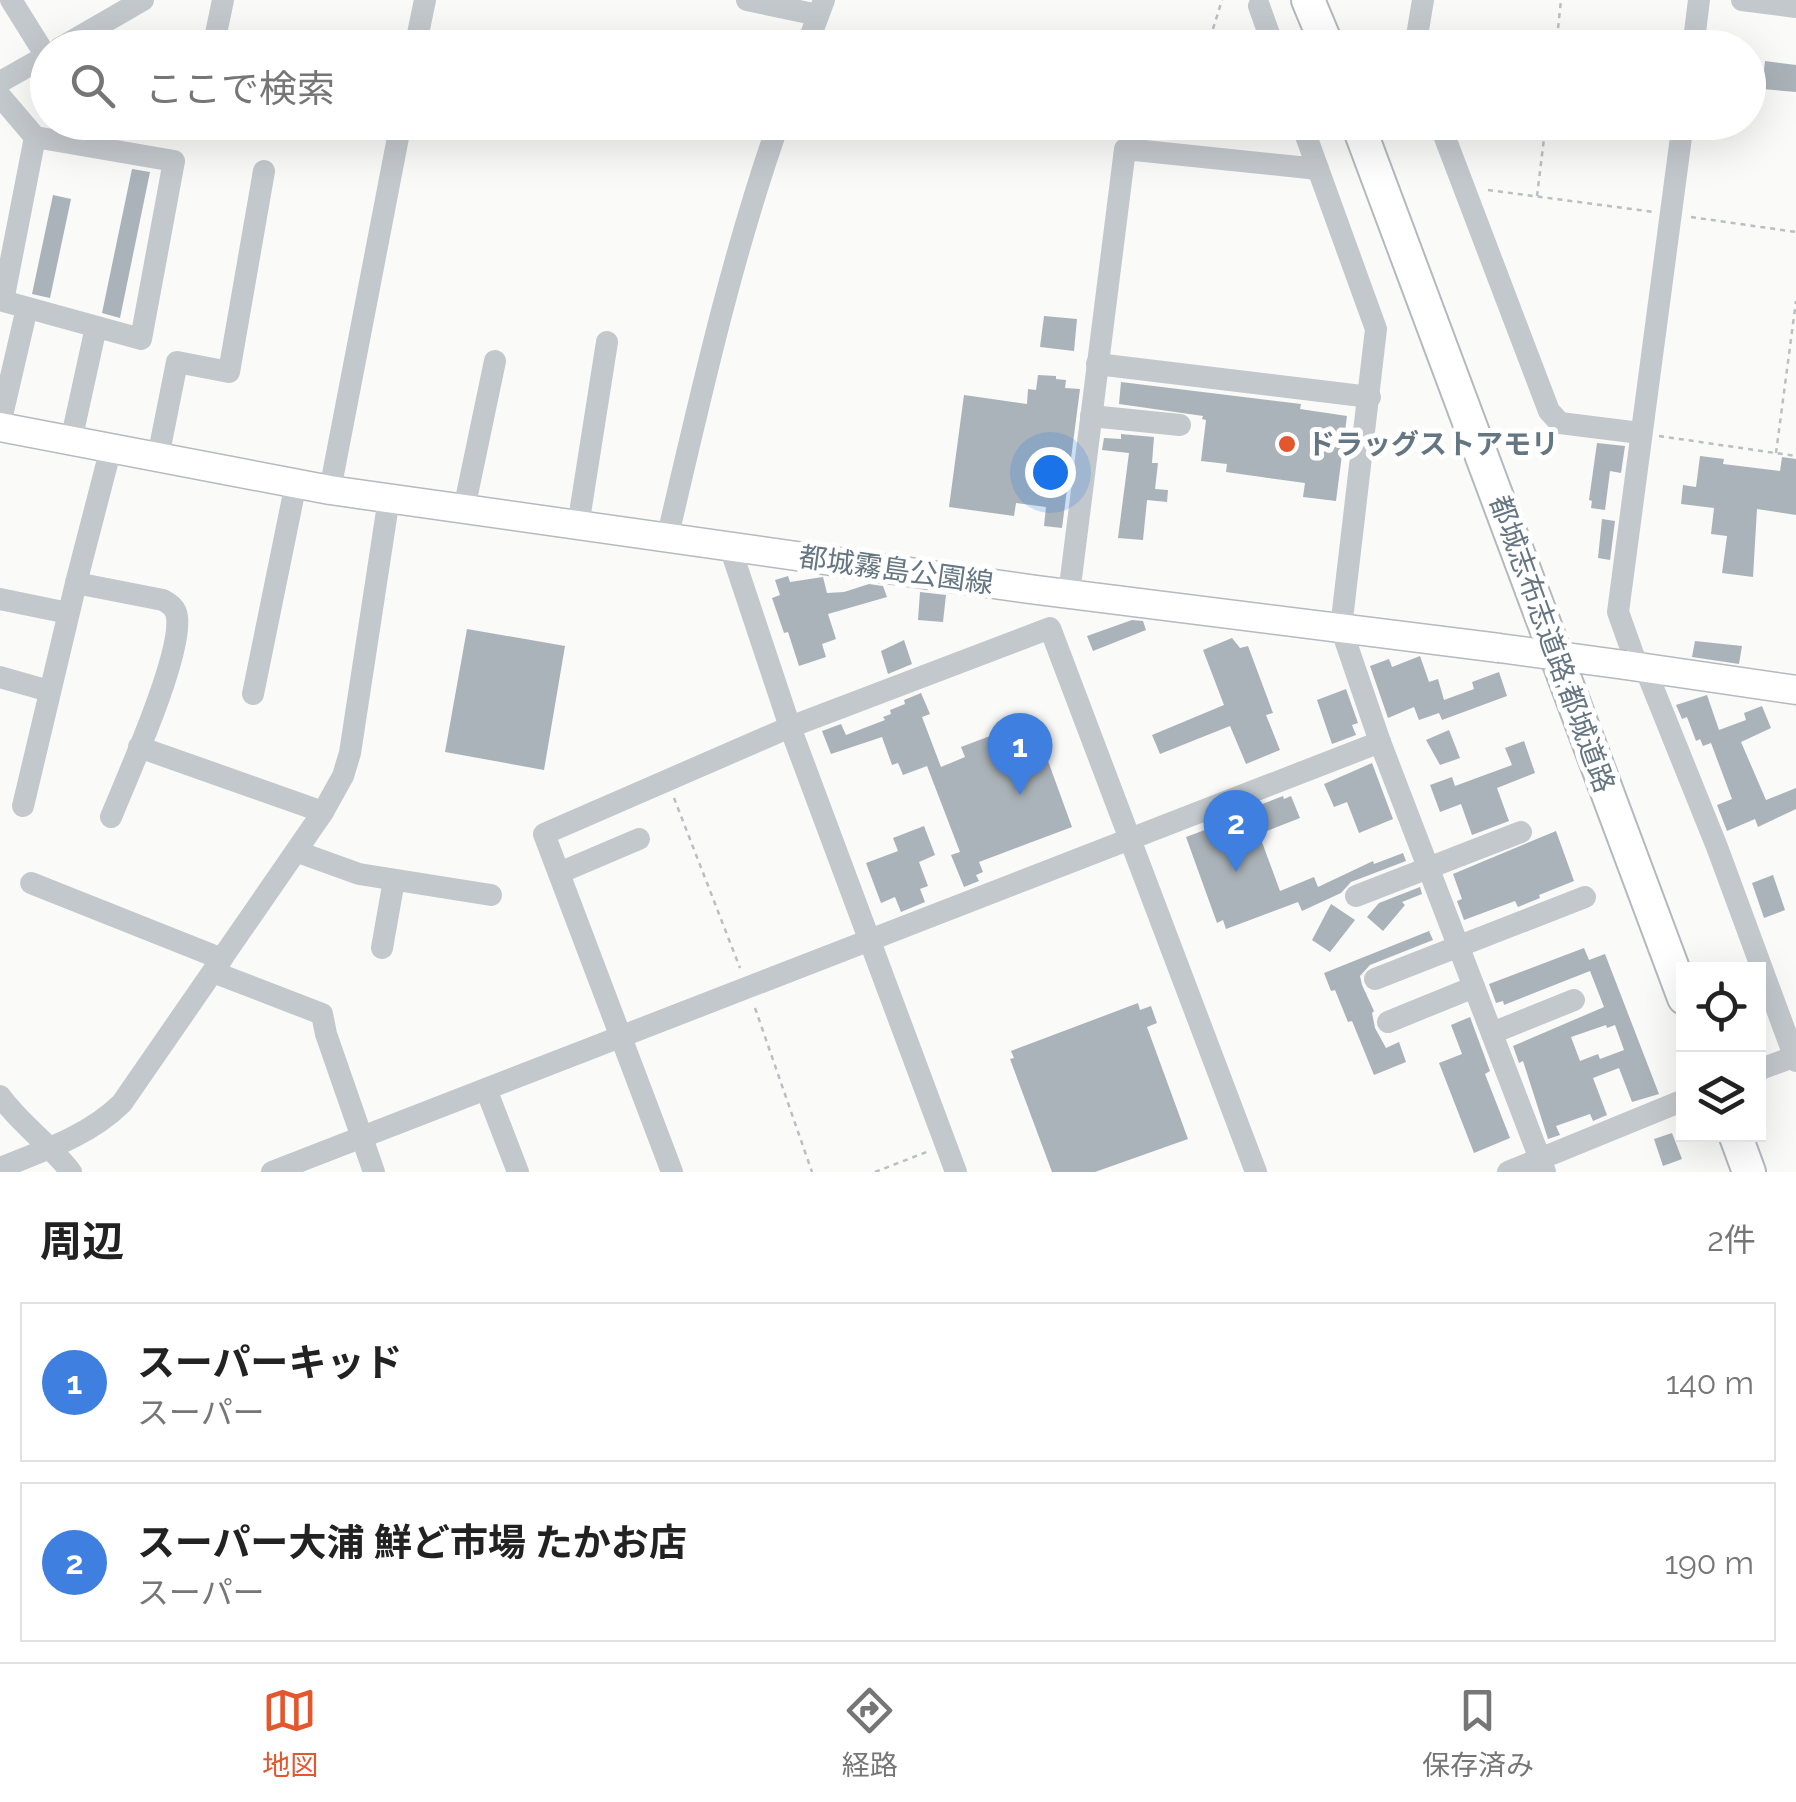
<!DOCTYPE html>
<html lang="ja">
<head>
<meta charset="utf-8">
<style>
  body { margin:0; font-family:Raleway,"Noto Sans JP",sans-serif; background:#f6f6f6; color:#222 }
  .controls { position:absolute; right:30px; bottom:30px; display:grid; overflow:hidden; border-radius:0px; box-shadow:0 10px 40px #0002 }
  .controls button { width:90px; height:90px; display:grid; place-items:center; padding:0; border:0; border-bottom:2px solid #e0e0e0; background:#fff; color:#222; font:50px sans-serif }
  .you { position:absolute; left:1050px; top:472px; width:35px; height:35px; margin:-25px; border:8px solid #fff; border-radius:50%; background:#1a73e8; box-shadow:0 0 0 15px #1a73e833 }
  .badge { display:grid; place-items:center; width:65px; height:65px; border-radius:50%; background:#e4572e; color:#fff; font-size:32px; font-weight:700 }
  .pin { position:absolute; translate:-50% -82px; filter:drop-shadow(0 2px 5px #0008) }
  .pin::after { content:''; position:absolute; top:52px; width:35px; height:30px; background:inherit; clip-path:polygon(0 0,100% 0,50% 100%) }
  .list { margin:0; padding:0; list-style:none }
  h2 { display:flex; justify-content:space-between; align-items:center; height:130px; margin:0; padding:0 40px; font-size:42px }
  h2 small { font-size:32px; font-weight:400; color:#767676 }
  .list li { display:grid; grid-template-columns:65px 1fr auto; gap:30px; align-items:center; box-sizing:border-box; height:160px; margin:0 20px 20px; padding:0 20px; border:2px solid #e0e0e0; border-radius:0px }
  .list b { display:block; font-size:38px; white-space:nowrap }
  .list p { margin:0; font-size:32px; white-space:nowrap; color:#767676 }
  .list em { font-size:32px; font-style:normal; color:#767676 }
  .icon { flex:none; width:55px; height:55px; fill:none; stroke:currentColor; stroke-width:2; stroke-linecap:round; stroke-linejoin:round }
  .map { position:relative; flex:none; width:1796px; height:1172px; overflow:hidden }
  .search { position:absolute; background:#fff; box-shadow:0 10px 40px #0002; left:30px; right:30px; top:30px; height:110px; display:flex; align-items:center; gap:25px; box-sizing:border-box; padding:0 35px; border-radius:55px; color:#767676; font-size:38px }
  .sheet { height:490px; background:#fff }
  nav { display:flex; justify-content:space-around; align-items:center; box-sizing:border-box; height:140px; border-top:2px solid #e0e0e0; background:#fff; font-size:28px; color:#767676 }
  nav a { display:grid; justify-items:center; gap:5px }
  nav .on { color:#e4572e }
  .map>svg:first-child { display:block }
</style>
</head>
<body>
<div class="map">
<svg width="1796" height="1172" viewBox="0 0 1796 1172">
  <rect width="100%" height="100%" fill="#fafaf8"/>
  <g fill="#aab3b9" fill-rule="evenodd">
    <polygon points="1765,61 1796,65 1796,92 1762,89"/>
    <polygon points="132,169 150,172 120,318 102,313"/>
    <polygon points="53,195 71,199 50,298 32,294"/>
    <polygon points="1044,316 1077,319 1074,351 1040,347"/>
    <polygon points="1038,375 1056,376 1056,379 1066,380 1065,388 1080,389 1062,528 1044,526 1046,507 1016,503 1014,516 949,507 964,395 1027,404 1028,389 1036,390"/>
    <polygon points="1121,382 1301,404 1300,409 1347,416 1336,501 1303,497 1305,483 1226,472 1227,464 1201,461 1206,420 1202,419 1203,416 1119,404"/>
    <polygon points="1121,434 1154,437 1152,463 1158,463 1155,489 1168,490 1167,502 1147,500 1143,540 1118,538 1129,453 1102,450 1104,438 1121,439"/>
    <polygon points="1597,443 1625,446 1621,473 1610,471 1605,510 1591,508 1592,501 1589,500"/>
    <polygon points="1700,456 1724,459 1723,464 1780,471 1782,457 1796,459 1796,515 1757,509 1753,577 1722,573 1727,536 1711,534 1714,508 1681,504 1683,485 1696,487"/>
    <polygon points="1602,519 1615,521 1610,560 1598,558"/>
    <polygon points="788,576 790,582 823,577 827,593 844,592 869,584 883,586 887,597 828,614 836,639 822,644 826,657 799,666 788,632 784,633 772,598 780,595 775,580"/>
    <polygon points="920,592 946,595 943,622 918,620"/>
    <polygon points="1132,620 1143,621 1146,630 1093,651 1087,636"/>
    <polygon points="467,629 565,646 544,770 445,752"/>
    <polygon points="1232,638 1240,648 1248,646 1273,713 1266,715 1280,750 1246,764 1230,726 1160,754 1152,735 1224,705 1203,650"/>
    <polygon points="904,640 912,664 888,674 881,651"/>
    <polygon points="1695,641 1742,646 1739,664 1692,657"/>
    <polygon points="1420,656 1429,682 1438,679 1444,700 1474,689 1472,682 1499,672 1507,696 1442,720 1439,713 1419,720 1414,707 1388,718 1370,666 1389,659 1392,667"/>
    <polygon points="1346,689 1358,723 1352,725 1356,735 1332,744 1317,700"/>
    <polygon points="921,693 930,714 922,717 941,767 965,757 961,747 998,733 1009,763 1044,750 1072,827 979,862 983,872 976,875 979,881 964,887 951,855 960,852 927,766 903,775 898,763 892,765 882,737 831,754 822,731 841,724 846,735 885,720 883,717 891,714 890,710 905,704 904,700"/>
    <polygon points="1707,695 1719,730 1746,720 1744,713 1762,706 1771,728 1741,742 1766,800 1796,788 1796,809 1758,827 1755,819 1727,831 1717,805 1732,799 1711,743 1703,746 1700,739 1696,741 1687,717 1682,719 1676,705"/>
    <polygon points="1449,730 1460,758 1440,765 1426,740"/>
    <polygon points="1524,741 1535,773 1497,788 1509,821 1472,835 1461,804 1440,812 1430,785 1452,777 1455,786 1512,765 1505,748"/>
    <polygon points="1372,763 1393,819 1359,833 1347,802 1334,807 1324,784"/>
    <polygon points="1283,796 1284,799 1291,796 1300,818 1259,834 1280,891 1314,877 1318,887 1373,861 1374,864 1403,853 1406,861 1351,882 1341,893 1302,911 1298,902 1226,929 1223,920 1217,923 1186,837 1261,809 1260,805"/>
    <polygon points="924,826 935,855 919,862 928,886 920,889 925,902 901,912 895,897 881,903 866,863 898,851 893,838"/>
    <polygon points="1556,831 1574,881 1539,895 1540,898 1518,907 1515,901 1464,920 1457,901 1462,899 1453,874"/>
    <polygon points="1773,875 1785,910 1764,918 1752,883"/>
    <polygon points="1420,887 1422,894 1402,902 1405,905 1383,931 1367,917 1379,903"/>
    <polygon points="1331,904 1355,920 1330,952 1312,940"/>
    <polygon points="1429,931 1433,940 1370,965 1360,976 1362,985 1374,1011 1372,1013 1375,1028 1386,1048 1399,1042 1406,1062 1374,1075 1352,1021 1348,1022 1335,990 1331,991 1324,973"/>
    <path d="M1584 948 1589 960 1605 954 1659 1094 1632 1102 1619 1068 1593 1078 1607 1115 1593 1121 1590 1114 1556 1126 1560 1135 1548 1139 1523 1061 1519 1063 1513 1046 1604 1007 1590 971 1504 1005 1503 1001 1496 1003 1489 984ZM1606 1025 1607 1028 1615 1025 1624 1050 1600 1059 1598 1054 1580 1061 1571 1037Z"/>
    <polygon points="1138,1003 1140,1010 1151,1006 1157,1023 1147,1027 1188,1139 1095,1172 1052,1172 1010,1059 1014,1058 1011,1051"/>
    <polygon points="1470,1017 1490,1071 1485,1074 1510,1138 1474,1153 1439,1063 1462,1054 1451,1025"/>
    <polygon points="1672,1133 1682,1159 1663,1166 1654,1139"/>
  </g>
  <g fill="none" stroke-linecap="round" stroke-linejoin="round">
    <defs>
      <g id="major">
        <polyline points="0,427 330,490 1037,590 1499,648"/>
        <polyline points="1625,665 1796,690"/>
      </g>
      <g id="highway">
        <polyline points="1308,0 1328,48"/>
        <polyline points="1357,122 1684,998"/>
        <polyline points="1735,1134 1749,1172"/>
      </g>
    </defs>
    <use href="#major" stroke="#b5babe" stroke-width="31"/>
    <use href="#highway" stroke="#b4b9bd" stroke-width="36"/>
    <g stroke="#bbbfc2" stroke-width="2.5" stroke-dasharray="5 5" stroke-linecap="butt">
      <polyline points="1207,48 1222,0"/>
      <polyline points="1556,48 1561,0"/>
      <polyline points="1178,137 1183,122"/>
      <polyline points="1488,190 1654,212"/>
      <polyline points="1537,196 1546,122"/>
      <polyline points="1691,217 1796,232"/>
      <polyline points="1659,436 1796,456"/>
      <polyline points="1776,453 1796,301"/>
      <polyline points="674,798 740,968"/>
      <polyline points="755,1008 812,1172"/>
      <polyline points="875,1172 929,1151"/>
    </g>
    <g stroke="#c3c8cc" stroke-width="22">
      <polyline points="11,0 46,56"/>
      <polyline points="747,0 818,15"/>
      <polyline points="1742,0 1796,7"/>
      <polyline points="1259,6 1274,48"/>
      <polyline points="60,48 143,0"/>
      <polyline points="213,48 223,0"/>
      <polyline points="415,48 425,0"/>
      <polyline points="806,48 824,0"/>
      <polyline points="1415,48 1423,0"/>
      <polyline points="1693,48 1699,0"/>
      <polyline points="0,82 48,55"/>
      <polyline points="0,96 35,137 174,161 141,339 3,301 35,137"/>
      <polyline points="1301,122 1376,329 1341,628 1380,742 1545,1172"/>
      <polyline points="1439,122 1549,411 1560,423 1640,433"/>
      <polyline points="1683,122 1618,612 1634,657 1645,668 1717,847 1796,1061"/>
      <polyline points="1097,364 1370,397"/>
      <polyline points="1091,416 1180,425"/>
      <polyline points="0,424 27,308"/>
      <polyline points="71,441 96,327"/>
      <polyline points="158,457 177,362 229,372 264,171"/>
      <polyline points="330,490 401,122"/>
      <polyline points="464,509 495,361"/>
      <polyline points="578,526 607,342"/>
      <path d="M667 539C700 399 731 258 779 122"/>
      <polyline points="730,547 790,727 956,1172"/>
      <polyline points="1069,594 1125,149 1318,169"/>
      <polyline points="0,599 68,613"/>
      <polyline points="0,677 49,691"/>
      <polyline points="253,694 296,483"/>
      <polyline points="139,747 323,812"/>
      <polyline points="23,806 76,583"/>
      <path d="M111 817C128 775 182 656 177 617 176 608 170 604 163 600L76 583 111 448"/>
      <polyline points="298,852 359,874 491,895"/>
      <polyline points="559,873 639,839"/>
      <polyline points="31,883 222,959"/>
      <polyline points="1356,896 1521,832"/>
      <polyline points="382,948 394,880"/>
      <polyline points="213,972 322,1014 326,1034 374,1172"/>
      <polyline points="1375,979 1585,897"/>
      <polyline points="1388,1022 1474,987"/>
      <polyline points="1492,1033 1574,1000"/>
      <polyline points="1758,1070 1796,1056"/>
      <polyline points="486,1089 518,1172"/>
      <path d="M0 1096C21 1125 50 1144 71 1172"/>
      <path d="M0 1168C42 1151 89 1136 122 1103L323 812 343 776 350 753 389 498"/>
      <polyline points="272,1172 1380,742"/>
      <polyline points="672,1172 544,834 790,727 1050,628 1256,1172"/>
      <polyline points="1508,1172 1684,1100"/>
    </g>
    <use href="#major" stroke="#fff" stroke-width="28"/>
    <use href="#highway" stroke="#fff" stroke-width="32"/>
    <defs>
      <polyline id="major-bridge" points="1499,648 1625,665"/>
    </defs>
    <use href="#major-bridge" stroke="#b5babe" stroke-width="31" stroke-linecap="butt"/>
    <use href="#major-bridge" stroke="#fff" stroke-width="28"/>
  </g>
  <circle fill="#e4572e" stroke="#fff" stroke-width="4" cx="1287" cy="444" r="10"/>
  <g text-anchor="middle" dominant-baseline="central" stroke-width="10" stroke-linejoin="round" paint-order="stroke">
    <g font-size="28" font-weight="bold" fill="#657683" stroke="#fff" text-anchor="start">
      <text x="1307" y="444">ドラッグストアモリ</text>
    </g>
    <g font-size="28" fill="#657683" stroke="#fff">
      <text transform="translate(896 570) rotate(8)">都城霧島公園線</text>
      <text transform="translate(1552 644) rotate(70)">都城志布志道路;都城道路</text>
    </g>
  </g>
</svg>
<div class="controls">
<button><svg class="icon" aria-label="locate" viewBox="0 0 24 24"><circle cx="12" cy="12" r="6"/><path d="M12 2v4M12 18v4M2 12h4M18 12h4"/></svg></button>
<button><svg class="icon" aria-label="layers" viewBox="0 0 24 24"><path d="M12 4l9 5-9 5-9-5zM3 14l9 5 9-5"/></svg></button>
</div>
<div class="you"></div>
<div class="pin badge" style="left:1020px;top:795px;background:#3f7fe0">1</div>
<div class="pin badge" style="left:1236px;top:872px;background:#3f7fe0">2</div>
<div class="search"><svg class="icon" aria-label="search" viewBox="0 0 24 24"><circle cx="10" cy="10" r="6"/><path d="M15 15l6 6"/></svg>ここで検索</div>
</div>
<section class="sheet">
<h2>周辺<small>2件</small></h2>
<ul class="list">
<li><span class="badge" style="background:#3f7fe0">1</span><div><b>スーパーキッド</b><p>スーパー</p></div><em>140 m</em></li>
<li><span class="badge" style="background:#3f7fe0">2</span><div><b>スーパー大浦 鮮ど市場 たかお店</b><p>スーパー</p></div><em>190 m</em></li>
</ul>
</section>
<nav>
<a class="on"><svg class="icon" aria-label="map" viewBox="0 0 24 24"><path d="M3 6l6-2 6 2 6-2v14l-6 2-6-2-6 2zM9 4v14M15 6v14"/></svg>地図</a>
<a><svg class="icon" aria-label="directions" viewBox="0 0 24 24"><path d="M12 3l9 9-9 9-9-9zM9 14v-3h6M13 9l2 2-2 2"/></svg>経路</a>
<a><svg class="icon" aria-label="saved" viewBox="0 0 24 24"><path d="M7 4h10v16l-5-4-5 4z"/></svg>保存済み</a>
</nav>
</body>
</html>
